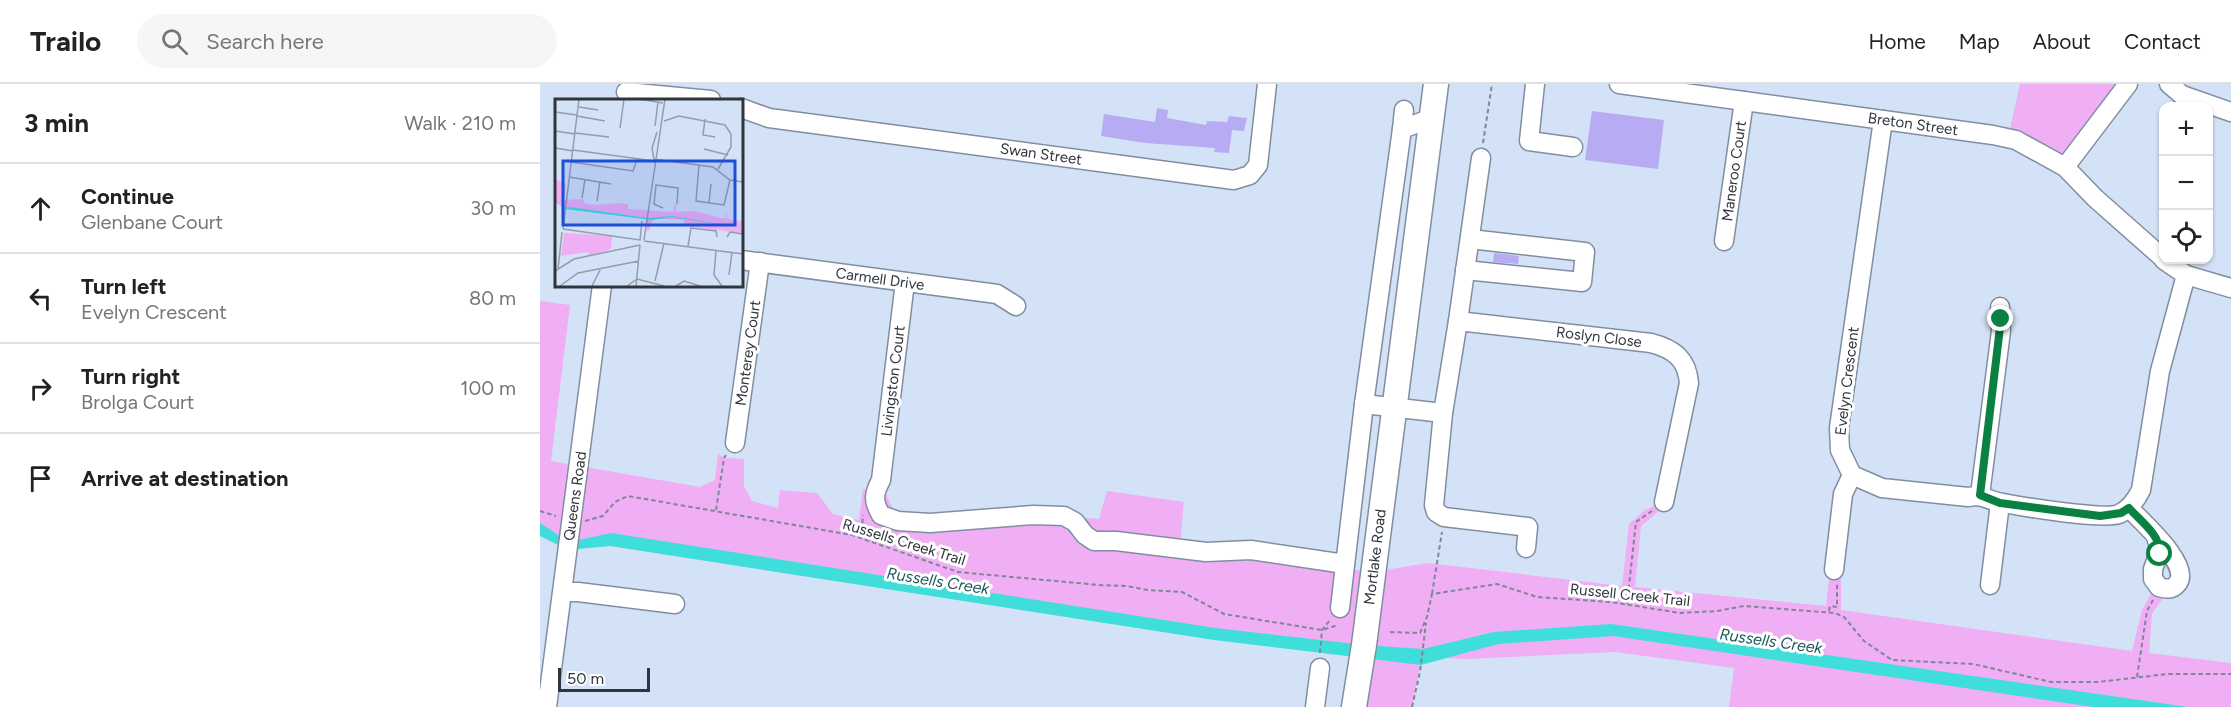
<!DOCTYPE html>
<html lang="en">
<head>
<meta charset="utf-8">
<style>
  body { margin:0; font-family:Figtree,sans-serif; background:#f6f6f6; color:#222 }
  .controls { position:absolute; right:18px; top:18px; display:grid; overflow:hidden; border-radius:12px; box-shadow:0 2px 4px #0004 }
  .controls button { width:54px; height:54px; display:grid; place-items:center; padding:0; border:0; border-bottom:2px solid #e0e0e0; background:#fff; color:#222; font:30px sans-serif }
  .scale { position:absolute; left:18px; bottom:15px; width:92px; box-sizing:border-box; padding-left:6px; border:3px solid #30353d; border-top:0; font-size:16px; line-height:21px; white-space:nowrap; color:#30353d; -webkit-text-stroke:4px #fff; paint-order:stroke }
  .stop { position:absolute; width:18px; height:18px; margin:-14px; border:4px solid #0b8043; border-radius:50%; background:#fff }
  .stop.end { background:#0b8043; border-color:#fff; box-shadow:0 2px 6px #0008 }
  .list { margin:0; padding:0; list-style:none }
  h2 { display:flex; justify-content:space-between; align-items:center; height:78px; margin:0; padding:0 24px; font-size:26px }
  h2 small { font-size:20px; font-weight:400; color:#767676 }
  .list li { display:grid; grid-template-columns:39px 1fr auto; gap:18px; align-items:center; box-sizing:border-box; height:90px; padding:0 24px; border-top:2px solid #e0e0e0 }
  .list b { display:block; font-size:22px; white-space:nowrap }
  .list p { margin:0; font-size:20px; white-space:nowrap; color:#767676 }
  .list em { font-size:20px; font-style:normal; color:#767676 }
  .icon { flex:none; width:33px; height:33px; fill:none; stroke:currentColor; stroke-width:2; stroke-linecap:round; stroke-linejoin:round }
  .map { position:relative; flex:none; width:1691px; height:623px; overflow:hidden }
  header { display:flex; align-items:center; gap:36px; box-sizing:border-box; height:84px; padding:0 30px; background:#fff; border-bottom:2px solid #e0e0e0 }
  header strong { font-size:28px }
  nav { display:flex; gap:33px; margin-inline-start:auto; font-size:21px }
  .search { width:420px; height:54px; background:#f6f6f6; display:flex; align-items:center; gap:15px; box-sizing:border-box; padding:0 21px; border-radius:33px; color:#767676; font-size:22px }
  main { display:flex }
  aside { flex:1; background:#fff }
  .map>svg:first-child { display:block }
</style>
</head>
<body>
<header>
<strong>Trailo</strong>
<div class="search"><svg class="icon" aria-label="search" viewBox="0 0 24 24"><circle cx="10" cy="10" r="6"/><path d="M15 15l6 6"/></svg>Search here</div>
<nav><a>Home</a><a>Map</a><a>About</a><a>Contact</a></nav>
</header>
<main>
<aside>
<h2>3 min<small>Walk · 210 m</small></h2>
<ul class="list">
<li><svg class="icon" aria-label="ahead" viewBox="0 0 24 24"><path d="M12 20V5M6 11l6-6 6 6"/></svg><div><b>Continue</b><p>Glenbane Court</p></div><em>30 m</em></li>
<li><svg class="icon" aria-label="left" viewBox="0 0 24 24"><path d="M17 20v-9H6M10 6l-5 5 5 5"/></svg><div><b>Turn left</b><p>Evelyn Crescent</p></div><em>80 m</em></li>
<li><svg class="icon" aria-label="right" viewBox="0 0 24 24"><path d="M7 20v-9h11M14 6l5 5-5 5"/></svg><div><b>Turn right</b><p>Brolga Court</p></div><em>100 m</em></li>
<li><svg class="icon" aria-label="arrive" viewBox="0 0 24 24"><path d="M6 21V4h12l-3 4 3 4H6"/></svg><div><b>Arrive at destination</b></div></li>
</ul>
</aside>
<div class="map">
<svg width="1691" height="623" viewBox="0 0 1691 623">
  <rect width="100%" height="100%" fill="#d4e2f7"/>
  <g fill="#f0aef4">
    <polygon points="1480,0 1588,0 1525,83 1468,54"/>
    <polygon points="0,217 30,221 11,377 160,403 175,396 178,370 184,374 204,375 204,402 212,417 238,424 240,406 277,409 293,430 319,436 323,405 346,410 358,437 524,432 559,435 567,407 644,418 639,471 711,473 833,488 888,479 1082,502 1089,440 1105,426 1124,418 1118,428 1101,442 1095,503 1286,522 1289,493 1301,495 1301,526 1592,567 1602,526 1616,501 1629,505 1612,530 1609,569 1691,579 1691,623 1189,623 1194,584 1075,568 927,575 882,573 872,623 814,623 823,568 70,457 28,462 0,445"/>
  </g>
  <polygon fill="#3fdeda" points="0,439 29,458 71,449 675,544 824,561 883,565 954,548 1071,540 1648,623 1553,623 1073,552 958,560 881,581 674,556 70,462 28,466 0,452"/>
  <g fill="#b7abf3">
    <polygon points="617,24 628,26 627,34 666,41 667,37 687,38 689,32 707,34 704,47 692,46 689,69 674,68 675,64 605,59 561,52 564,30 615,38"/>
    <polygon points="1052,27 1124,36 1118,85 1045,76"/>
    <polygon points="954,169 979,172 978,180 953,178"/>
  </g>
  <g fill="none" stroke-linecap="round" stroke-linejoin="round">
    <defs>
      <g id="minor">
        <polyline points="995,0 989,57 1033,63"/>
        <polyline points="1079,0 1453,51 1476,56 1525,83 1555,114 1624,175"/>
        <polyline points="1629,0 1642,11 1691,28"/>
        <polyline points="86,8 171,16"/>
        <polyline points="201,24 229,34 694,96 710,91 718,81 727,0"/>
        <path d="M1343 36 1299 344 1300 366 1312 391 1342 404 1428 413C1446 410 1447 417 1463 419 1484 423 1564 436 1579 430 1590 425 1596 416 1601 406L1620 287 1646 191"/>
        <polyline points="862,45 864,26"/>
        <polyline points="1525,83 1588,0"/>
        <polyline points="1184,157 1204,17"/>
        <polyline points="201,176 457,210 476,222"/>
        <polyline points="1624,176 1646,191 1691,204"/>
        <polyline points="925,186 1042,198 1045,168 930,155"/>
        <path d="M365 198 341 396C333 411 333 417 341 431L358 437 390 439 493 431 524 432 535 438 545 451 554 457H576L666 468 711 466 805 480"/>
        <polyline points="918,237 941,74"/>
        <polyline points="824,320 903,329"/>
        <polyline points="195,359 220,178"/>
        <polyline points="1440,411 1461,247 1460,223"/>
        <path d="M1589 424C1601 437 1653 482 1637 500 1632 506 1626 505 1619 503L1613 495V485L1620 466 1616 453"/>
        <path d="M986 464 988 443 904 433 896 428 894 421 903 329 918 237 1111 259C1134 265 1147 275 1149 299L1124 418"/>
        <polyline points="1294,486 1303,410 1312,391"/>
        <polyline points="1450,501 1460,419"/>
        <polyline points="23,508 38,508 135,520"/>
        <polyline points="800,524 824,320 862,45 892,34"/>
        <polyline points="7,623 62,201"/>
        <polyline points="775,623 780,584"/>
      </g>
      <polyline id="major" points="814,623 824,561 896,0"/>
    </defs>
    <use href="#minor" stroke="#818ea1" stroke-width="21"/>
    <use href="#major" stroke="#818ea1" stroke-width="27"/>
    <g stroke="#7e8796" stroke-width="2" stroke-dasharray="4.5 3" stroke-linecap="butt">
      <polyline points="943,59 952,0"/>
      <polyline points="176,426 184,374 186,371"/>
      <polyline points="0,427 16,432"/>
      <polyline points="45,437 63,432 75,418 88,412 312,451 418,488 559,501 586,502 608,506 642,508 684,530 782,546 798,541"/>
      <polyline points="321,454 323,431"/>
      <polyline points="892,510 902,448"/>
      <polyline points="1087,520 1096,438 1112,427"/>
      <polyline points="1289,527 1290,522 1297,523 1297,500"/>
      <polyline points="850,548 880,549 887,533 892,510 957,500 997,513 1071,518 1140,529 1177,527 1204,522 1295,529 1304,533 1324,557 1352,576 1433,580 1511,598 1558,598 1627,590 1691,590"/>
      <polyline points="780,569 782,546 790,536"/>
      <polyline points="1597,593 1607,527 1613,516"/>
      <polyline points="872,623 880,588 886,539"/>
    </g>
    <use href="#minor" stroke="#fff" stroke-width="18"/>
    <use href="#major" stroke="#fff" stroke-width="24"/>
  </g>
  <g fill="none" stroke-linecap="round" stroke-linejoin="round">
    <path stroke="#0b8043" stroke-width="8" d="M1461 235 1440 411 1460 419 1560 432 1581 429 1589 424C1600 437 1621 451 1620 470"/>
  </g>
  <g text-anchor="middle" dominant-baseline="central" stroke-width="6" stroke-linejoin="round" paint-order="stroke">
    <g font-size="15" fill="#30353d" stroke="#fff">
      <text transform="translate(1373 40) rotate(8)">Breton Street</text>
      <text transform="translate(501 70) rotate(8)">Swan Street</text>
      <text transform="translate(1194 87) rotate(-82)">Maneroo Court</text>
      <text transform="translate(340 195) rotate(8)">Carmell Drive</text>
      <text transform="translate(1059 253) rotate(7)">Roslyn Close</text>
      <text transform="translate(208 269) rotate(-82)">Monterey Court</text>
      <text transform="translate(353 297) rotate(-83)">Livingston Court</text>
      <text transform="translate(1307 297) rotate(-83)">Evelyn Crescent</text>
      <text transform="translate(35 412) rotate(-82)">Queens Road</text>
      <text transform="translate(364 458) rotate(17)">Russells Creek Trail</text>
      <text transform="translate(835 473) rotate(-83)">Mortlake Road</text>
      <text transform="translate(1090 511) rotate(6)">Russell Creek Trail</text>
    </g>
    <g font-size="16" font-style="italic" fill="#1a5a58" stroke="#fff">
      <text transform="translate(398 497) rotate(9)">Russells Creek</text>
      <text transform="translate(1231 557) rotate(8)">Russells Creek</text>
    </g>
  </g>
  <g transform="translate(15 15)">
    <rect width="188" height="188" fill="#d4e2f7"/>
    <path d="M0 80 11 85 9 101 28 100 29 104 40 106 65 104 73 105V110L118 113 119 107 122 105 120 113 139 112 170 120 172 113V120L187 122V134L135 128 129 126V121L117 120H98L94 132 90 131 91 120 10 109 0 103ZM9 134 57 137 56 150 34 157 33 153 6 157Z" fill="#f0aef4"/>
    <path d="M0 102 10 109 15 108 92 119 117 117 187 129 117 118 97 121 10 110Z" fill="#3fdeda"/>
    <path fill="none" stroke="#929dad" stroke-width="1.5" d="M84 0 108 4M24 8 43 11M0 13 22 16M22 17 50 22M150 20 148 36 160 38M109 22 124 17 170 26 176 35V48L163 70M100 27 103 3M65 29 69 0M0 32 20 35M102 33 97 49 99 60 158 68 175 81 188 83M20 34 54 38M0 49 18 52M149 50 173 56M18 51 99 62M16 63 78 72 82 60M144 66 141 102 169 106 175 81M14 78 56 85M27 99 30 80M42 102 45 82M154 104 156 85M108 109 99 105 101 86 123 89 122 105M8 130 24 0M8 130 85 141 87 122M172 138 175 133 188 135M89 141 110 0M89 142 188 155M133 147 136 129 161 132 162 138M161 151 159 176 167 187M3 170 7 133M0 172 19 160 85 146M174 176 177 153M100 182 109 144M5 187 23 174 84 162M37 187 46 169M72 187 82 180 109 187M81 187 85 146M121 187 129 182 145 187"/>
    <path fill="#1d4ed8" fill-opacity="0.15" stroke="#1d4ed8" stroke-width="3" d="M8 62H180V126H8Z"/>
    <rect width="188" height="188" fill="none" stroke="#30353d" stroke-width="3"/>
  </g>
</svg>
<div class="controls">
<button>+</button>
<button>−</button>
<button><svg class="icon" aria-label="locate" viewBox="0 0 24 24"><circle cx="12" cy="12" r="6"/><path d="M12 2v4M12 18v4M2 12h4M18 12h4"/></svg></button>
</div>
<div class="scale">50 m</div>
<div class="stop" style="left:1620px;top:470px"></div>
<div class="stop end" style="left:1461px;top:235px"></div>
</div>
</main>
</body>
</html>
